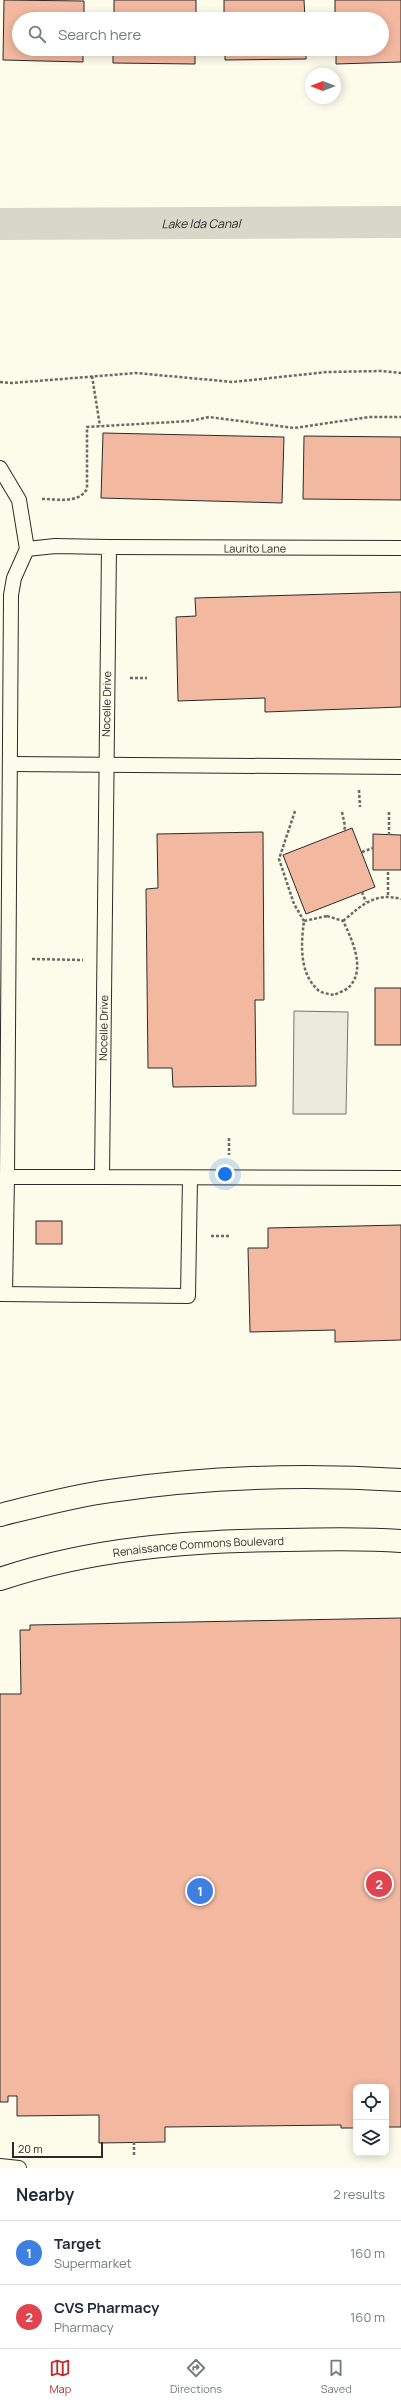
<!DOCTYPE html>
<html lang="en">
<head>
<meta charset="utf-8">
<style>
  body { margin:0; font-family:Manrope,sans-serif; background:#f2f2f3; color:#1f2937 }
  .controls { position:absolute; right:12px; bottom:12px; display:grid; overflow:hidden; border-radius:8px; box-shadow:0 2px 10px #0003 }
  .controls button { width:36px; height:36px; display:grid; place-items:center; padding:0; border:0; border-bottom:1px solid #e0e1e3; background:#fff; color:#1f2937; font:20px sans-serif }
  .compass { position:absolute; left:305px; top:68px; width:36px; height:36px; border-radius:50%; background:#fff; box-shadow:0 2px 10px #0003; rotate:270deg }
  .scale { position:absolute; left:12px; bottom:10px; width:91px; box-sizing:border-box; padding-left:4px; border:2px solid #2b2b2b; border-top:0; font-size:11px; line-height:14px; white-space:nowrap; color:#2b2b2b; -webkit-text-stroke:3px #fdfbea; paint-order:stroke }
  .you { position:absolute; left:225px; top:1174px; width:14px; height:14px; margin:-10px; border:3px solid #fff; border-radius:50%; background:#1a73e8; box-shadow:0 0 0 6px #1a73e833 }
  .badge { display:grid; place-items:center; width:26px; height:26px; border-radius:50%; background:#c62828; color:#fff; font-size:13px; font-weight:700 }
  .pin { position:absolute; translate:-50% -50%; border:2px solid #fff; box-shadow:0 1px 4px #0006 }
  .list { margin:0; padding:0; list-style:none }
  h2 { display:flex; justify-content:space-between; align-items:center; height:52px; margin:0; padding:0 16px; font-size:17px }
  h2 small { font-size:13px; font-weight:400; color:#747a83 }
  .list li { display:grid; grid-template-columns:26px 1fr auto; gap:12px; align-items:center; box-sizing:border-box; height:64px; padding:0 16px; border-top:1px solid #e0e1e3 }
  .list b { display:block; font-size:15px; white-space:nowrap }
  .list p { margin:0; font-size:13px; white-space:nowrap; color:#747a83 }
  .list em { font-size:13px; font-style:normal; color:#747a83 }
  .icon { flex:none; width:22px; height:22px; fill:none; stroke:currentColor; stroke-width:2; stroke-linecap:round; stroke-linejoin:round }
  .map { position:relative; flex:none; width:401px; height:2168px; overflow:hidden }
  .search { position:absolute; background:#fff; box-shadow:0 2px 10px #0003; left:12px; right:12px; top:12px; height:44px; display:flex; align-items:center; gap:10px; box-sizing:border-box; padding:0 14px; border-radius:22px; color:#747a83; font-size:15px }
  .sheet { height:180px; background:#fff }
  nav { display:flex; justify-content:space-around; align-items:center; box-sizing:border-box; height:56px; border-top:1px solid #e0e1e3; background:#fff; font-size:11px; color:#747a83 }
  nav a { display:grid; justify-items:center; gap:2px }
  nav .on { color:#c62828 }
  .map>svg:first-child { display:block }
</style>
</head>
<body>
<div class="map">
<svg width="401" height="2168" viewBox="0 0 401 2168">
  <rect width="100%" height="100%" fill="#fdfbea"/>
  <polygon fill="#ecebdb" stroke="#74746e" points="294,1011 348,1012 346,1114 293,1114"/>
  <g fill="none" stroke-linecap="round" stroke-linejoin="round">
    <path stroke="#d8d7c9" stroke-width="32" id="s1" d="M0 224 401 222"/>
  </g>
  <g fill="#f2b8a0" stroke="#2b2b2b">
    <polygon points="4,0 84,1 84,19 19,19 19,49 83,49 83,62 3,60"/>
    <rect x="114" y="0" width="82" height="19"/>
    <polygon points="224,0 304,0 305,19 224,19"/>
    <polygon points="335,0 401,0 401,62 336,64 336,49 382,49 382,19 335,19"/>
    <polygon points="113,49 195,49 195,64 113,63"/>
    <polygon points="225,49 306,49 306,59 225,60"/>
    <polygon points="103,433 284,437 282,503 101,498"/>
    <polygon points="304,436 401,437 401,500 303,499"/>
    <polygon points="401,592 401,707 265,712 265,698 178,701 176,617 196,616 195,598"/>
    <polygon points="352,828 375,887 306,914 283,855"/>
    <polygon points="263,832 264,1000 255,1000 256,1086 173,1087 172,1068 148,1068 146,889 158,888 157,834"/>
    <polygon points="373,834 401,835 401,870 373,870"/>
    <rect x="375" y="988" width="26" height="57"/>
    <rect x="36" y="1221" width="26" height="23"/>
    <polygon points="401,1225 401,1340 335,1342 335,1330 250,1332 248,1248 268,1248 268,1228"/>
    <polygon points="401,1618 401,2127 386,2127 386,2087 356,2087 356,2128 341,2128 341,2125 165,2127 165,2142 99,2143 99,2115 17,2116 17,2096 8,2096 8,2102 0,2102 0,1694 21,1694 20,1630 30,1630 30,1625"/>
  </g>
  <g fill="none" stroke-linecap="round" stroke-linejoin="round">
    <defs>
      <g id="service">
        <polyline points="0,468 19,500 27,549 55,546 109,547 102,1177 401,1178"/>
        <path id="s2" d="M109 547 401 548"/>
        <polyline points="27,549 14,578 11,595 7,1177 102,1177"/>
        <polyline points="10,764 401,767"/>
        <polyline points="0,1294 188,1296 190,1178"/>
        <polyline points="5,1294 7,1177"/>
        <polyline points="0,2166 19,2168"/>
      </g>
      <g id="minor">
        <path d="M0 1515C36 1506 73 1496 110 1491 205 1477 305 1474 401 1480"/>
        <path id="s3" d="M0 1579C93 1548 189 1541 286 1540 324 1539 363 1538 401 1541"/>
      </g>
    </defs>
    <use href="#service" stroke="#2b2b2b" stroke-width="16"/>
    <use href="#minor" stroke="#2b2b2b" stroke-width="24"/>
    <g stroke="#6a6964" stroke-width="2.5" stroke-dasharray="3 2" stroke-linecap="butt">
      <polyline points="92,376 100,426"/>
      <polyline points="0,382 12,383 136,373 233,382 327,372 382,371 401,373"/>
      <path d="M42 499C58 499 78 504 87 489V427L190 421 209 417 294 428 369 417H401"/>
      <polyline points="130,678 147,678"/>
      <polyline points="359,790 360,807"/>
      <polyline points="295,811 279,859 294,904 304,921"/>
      <polyline points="342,812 345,826 344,832"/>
      <polyline points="389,812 389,835"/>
      <polyline points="362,852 373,848"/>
      <polyline points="362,892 366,902"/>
      <polyline points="388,895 388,870"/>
      <path d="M327 916 343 921C352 939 367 971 348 988 344 991 338 993 334 995 329 994 320 993 317 989 299 972 301 943 304 921Z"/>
      <path d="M343 921C362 905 375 892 401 899"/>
      <polyline points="32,959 83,960"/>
      <polyline points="229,1138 229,1155"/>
      <polyline points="211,1236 230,1236"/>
      <polyline points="134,2142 134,2155"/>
    </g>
    <use href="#service" stroke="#fdfbea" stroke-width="14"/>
    <use href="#minor" stroke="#fdfbea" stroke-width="22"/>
  </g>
  <g text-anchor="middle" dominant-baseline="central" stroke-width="3" stroke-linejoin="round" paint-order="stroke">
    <g font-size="11" fill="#2b2b2b" stroke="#fdfbea">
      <text stroke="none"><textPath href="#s2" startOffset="146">Laurito Lane</textPath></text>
      <text transform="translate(106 704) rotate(-89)">Nocelle Drive</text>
      <text transform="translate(103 1028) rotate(-89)">Nocelle Drive</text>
      <text stroke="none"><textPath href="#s3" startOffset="202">Renaissance Commons Boulevard</textPath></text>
    </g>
    <g font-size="12" font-style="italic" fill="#2b2b2b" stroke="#fdfbea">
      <text stroke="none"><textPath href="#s1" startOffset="201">Lake Ida Canal</textPath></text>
    </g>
  </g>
</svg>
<div class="controls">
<button><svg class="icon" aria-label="locate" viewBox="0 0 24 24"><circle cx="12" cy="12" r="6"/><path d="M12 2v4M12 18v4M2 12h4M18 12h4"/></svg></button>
<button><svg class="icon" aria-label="layers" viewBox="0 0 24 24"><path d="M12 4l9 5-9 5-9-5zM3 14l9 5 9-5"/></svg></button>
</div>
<svg class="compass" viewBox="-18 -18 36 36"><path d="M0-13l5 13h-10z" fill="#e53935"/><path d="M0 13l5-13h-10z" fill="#747a83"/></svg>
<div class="scale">20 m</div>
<div class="you"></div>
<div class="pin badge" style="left:200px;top:1891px;background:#3f7fe0">1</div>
<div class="pin badge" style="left:379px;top:1884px;background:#e0444e">2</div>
<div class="search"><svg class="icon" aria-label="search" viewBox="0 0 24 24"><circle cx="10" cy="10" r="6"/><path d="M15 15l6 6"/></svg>Search here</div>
</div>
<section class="sheet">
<h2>Nearby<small>2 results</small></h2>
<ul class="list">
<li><span class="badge" style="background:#3f7fe0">1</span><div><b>Target</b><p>Supermarket</p></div><em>160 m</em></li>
<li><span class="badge" style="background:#e0444e">2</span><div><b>CVS Pharmacy</b><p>Pharmacy</p></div><em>160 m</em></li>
</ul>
</section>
<nav>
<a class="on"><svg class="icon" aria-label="map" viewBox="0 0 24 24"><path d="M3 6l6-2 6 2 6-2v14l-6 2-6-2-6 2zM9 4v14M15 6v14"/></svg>Map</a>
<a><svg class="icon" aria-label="directions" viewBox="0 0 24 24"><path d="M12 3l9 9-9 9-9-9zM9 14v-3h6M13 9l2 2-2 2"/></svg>Directions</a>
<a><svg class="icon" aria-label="saved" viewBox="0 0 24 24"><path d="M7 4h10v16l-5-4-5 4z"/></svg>Saved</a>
</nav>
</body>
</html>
